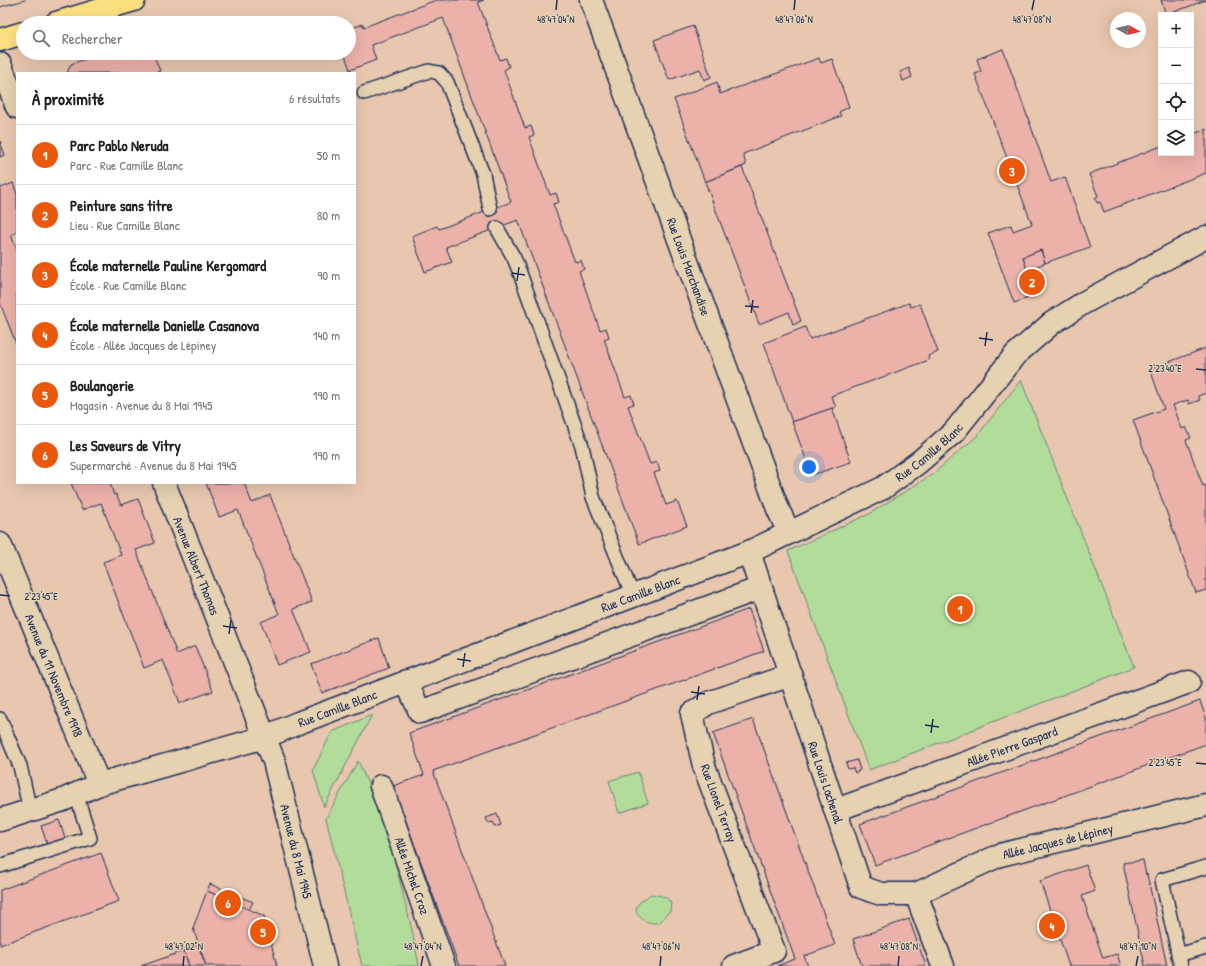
<!DOCTYPE html>
<html lang="fr">
<head>
<meta charset="utf-8">
<style>
  body { margin:0; font-family:"Patrick Hand",sans-serif; background:#f6f6f6; color:#202124 }
  .controls { position:absolute; right:12px; top:12px; display:grid; overflow:hidden; border-radius:0px; box-shadow:0 4px 16px #0002 }
  .controls button { width:36px; height:36px; display:grid; place-items:center; padding:0; border:0; border-bottom:1px solid #e0e0e0; background:#fff; color:#202124; font:20px sans-serif }
  .compass { position:absolute; left:1110px; top:12px; width:36px; height:36px; border-radius:50%; background:#fff; box-shadow:0 4px 16px #0002; rotate:98deg }
  .you { position:absolute; left:809px; top:467px; width:14px; height:14px; margin:-10px; border:3px solid #fff; border-radius:50%; background:#1a73e8; box-shadow:0 0 0 6px #1a73e833 }
  .badge { display:grid; place-items:center; width:26px; height:26px; border-radius:50%; background:#ea580c; color:#fff; font-size:13px; font-weight:700 }
  .pin { position:absolute; translate:-50% -50%; border:2px solid #fff; box-shadow:0 1px 4px #0006 }
  .list { margin:0; padding:0; list-style:none }
  h2 { display:flex; justify-content:space-between; align-items:center; height:52px; margin:0; padding:0 16px; font-size:17px }
  h2 small { font-size:13px; font-weight:400; color:#757577 }
  .list li { display:grid; grid-template-columns:26px 1fr auto; gap:12px; align-items:center; box-sizing:border-box; height:60px; padding:0 16px; border-top:1px solid #e0e0e0 }
  .list b { display:block; font-size:15px; white-space:nowrap }
  .list p { margin:0; font-size:13px; white-space:nowrap; color:#757577 }
  .list em { font-size:13px; font-style:normal; color:#757577 }
  .icon { flex:none; width:22px; height:22px; fill:none; stroke:currentColor; stroke-width:2; stroke-linecap:round; stroke-linejoin:round }
  .map { position:relative; flex:none; width:1206px; height:966px; overflow:hidden }
  .search { position:absolute; background:#fff; box-shadow:0 4px 16px #0002; left:16px; top:16px; width:340px; height:44px; display:flex; align-items:center; gap:10px; box-sizing:border-box; padding:0 14px; border-radius:22px; color:#757577; font-size:15px }
  .panel { position:absolute; background:#fff; box-shadow:0 4px 16px #0002; left:16px; top:72px; width:340px; height:412px; border-radius:0px }
  .map>svg:first-child { display:block }
</style>
</head>
<body>
<div class="map">
<svg width="1206" height="966" viewBox="0 0 1206 966">
  <rect width="100%" height="100%" fill="#e8c7ae"/>
  <filter id="ink" filterUnits="userSpaceOnUse"><feTurbulence type="fractalNoise" baseFrequency=".025" numOctaves="2"/><feDisplacementMap in="SourceGraphic" scale="8" xChannelSelector="R" yChannelSelector="G"/><feConvolveMatrix kernelMatrix="1 2 1 2 8 2 1 2 1" color-interpolation-filters="sRGB"/></filter>
  <g filter="url(#ink)">
    <g fill="#b2dc99" stroke="#66867c">
      <polygon points="1021,380 1134,667 869,770 788,551 869,514 933,474 977,436"/>
      <polygon points="372,715 324,807 313,770 332,732"/>
      <polygon points="358,761 385,822 412,930 419,966 362,966 326,818"/>
      <polygon points="638,772 648,803 619,813 609,781"/>
      <path d="M652 894 666 897 671 903 670 912C668 913 666 914 665 916 663 917 663 920 661 921 653 928 628 916 639 903 641 901 643 900 645 899 648 896 648 895 652 894Z"/>
    </g>
    <g fill="#ecb1a9" stroke="#1b2f5e">
      <polygon points="436,0 484,0 478,2 500,60 506,58 509,67 504,70 525,128 531,126 534,135 529,137 550,195 556,193 559,202 553,204 575,262 581,260 584,269 579,271 600,330 606,328 609,337 604,339 625,397 631,395 634,404 628,406 650,464 657,462 660,471 654,473 666,505 677,501 687,526 639,544 518,220 446,247 452,262 425,272 412,236 437,226 439,229 511,202 443,18 371,45 376,60 350,70 344,53 349,53 349,29 363,24 364,27"/>
      <polygon points="1161,0 1206,0 1166,15"/>
      <polygon points="693,26 711,77 704,80 700,69 669,80 654,40"/>
      <polygon points="1003,49 1051,182 1065,177 1090,247 1045,263 1041,250 1023,257 1037,295 1014,303 988,233 1011,225 1013,231 1032,224 975,74 981,72 977,59"/>
      <polygon points="102,53 153,53 160,71 153,73 67,73 71,64"/>
      <polygon points="819,58 821,63 832,59 849,107 839,112 841,116 743,154 746,165 705,182 674,99 717,82 720,94"/>
      <polygon points="909,68 912,77 903,81 900,72"/>
      <polygon points="1206,129 1206,173 1104,212 1100,202 1097,203 1095,198 1098,196 1089,174 1161,146 1161,153 1191,153 1191,135"/>
      <polygon points="0,141 5,155 0,157"/>
      <polygon points="742,167 801,321 793,325 789,312 759,324 705,182"/>
      <polygon points="13,183 17,194 17,232 11,235 17,250 17,346 0,303 0,185 1,188"/>
      <polygon points="1041,250 1045,263 1027,270 1023,257"/>
      <polygon points="909,303 911,307 920,304 938,352 928,356 929,360 831,396 836,407 792,422 764,343 805,327 810,339"/>
      <polygon points="1206,348 1206,393 1198,396 1200,400 1189,404 1188,400 1173,405 1182,429 1186,427 1191,438 1186,440 1203,486 1206,485 1206,590 1196,593 1133,420 1164,409 1150,369"/>
      <polygon points="832,408 851,462 812,475 792,422"/>
      <polygon points="71,483 110,483 114,495 116,494 121,505 138,499 155,543 136,550 177,654 195,646 213,691 180,703 163,660 144,668 103,562 121,555 101,503 82,510"/>
      <polygon points="206,483 244,483 252,503 270,495 312,602 293,609 311,652 277,665 261,622 279,614 238,510 219,517"/>
      <polygon points="749,609 764,651 433,771 505,966 459,966 393,786 424,775 409,733"/>
      <polygon points="379,638 389,668 322,693 311,664"/>
      <polygon points="1200,701 1206,718 1206,744 875,865 860,824"/>
      <polygon points="753,719 835,945 804,956 808,966 777,966 795,959 713,733"/>
      <polygon points="857,760 860,770 855,773 853,768 848,769 846,763"/>
      <polygon points="497,814 501,825 495,827 493,822 488,823 486,818"/>
      <polygon points="59,820 66,841 48,847 41,826"/>
      <polygon points="101,853 119,901 0,945 0,890"/>
      <polygon points="1143,860 1146,875 1147,874 1167,966 1145,966 1123,863"/>
      <polygon points="1086,865 1095,891 1082,896 1103,958 1117,954 1121,966 1069,966 1040,881"/>
      <polygon points="210,884 253,902 249,910 207,891"/>
      <polygon points="207,891 264,916 277,966 206,966 193,928"/>
      <polygon points="909,919 926,966 862,966 853,939"/>
      <polygon points="198,945 206,966 189,966 184,951"/>
      <polygon points="184,951 189,966 141,966"/>
    </g>
    <g fill="none" stroke-linecap="round" stroke-linejoin="round">
      <defs>
        <g id="lane">
          <polyline points="364,93 429,71 439,73 447,82 483,174 490,209"/>
          <polyline points="497,228 514,258 520,273 582,446 593,497 633,596"/>
          <polyline points="0,719 20,766 30,811"/>
          <polyline points="0,866 90,838 76,794"/>
          <polyline points="1178,955 1206,947"/>
          <polyline points="1181,966 1162,880 1206,867"/>
        </g>
        <g id="street">
          <path id="s1" d="M591 0 778 509 789 533"/>
          <polyline points="0,64 17,107"/>
          <path id="s2" d="M164 483 274 761 325 966"/>
          <path id="s3" d="M0 544 99 784"/>
          <path id="s4" d="M749 552 861 887 881 894H916L943 966"/>
          <polyline points="406,681 420,712 761,588"/>
          <path id="s5" d="M381 786 444 966"/>
          <path id="s6" d="M836 810 1189 682"/>
          <path id="s7" d="M0 820 63 800 99 784 265 737 298 723 749 552 883 488 919 462 954 432 1015 355 1052 323 1085 302 1206 237"/>
          <path id="s8" d="M916 894 1000 855 1206 805"/>
          <polyline points="734,966 774,951 704,766 692,714 708,703 791,675"/>
        </g>
        <g id="primary">
          <polyline points="56,23 134,0"/>
          <polyline points="0,40 23,33"/>
        </g>
      </defs>
      <use href="#lane" stroke="#1b2f5e" stroke-width="16"/>
      <use href="#street" stroke="#1b2f5e" stroke-width="25"/>
      <use href="#primary" stroke="#1b2f5e" stroke-width="25"/>
      <use href="#lane" stroke="#e6d1b0" stroke-width="13"/>
      <use href="#street" stroke="#e6d1b0" stroke-width="22"/>
      <use href="#primary" stroke="#fce080" stroke-width="22"/>
      <polyline stroke="#1b2f5e" stroke-width="1" points="0,7 25,0"/>
    </g>
  </g>
  <path fill="none" stroke="#1b2f5e" stroke-width="1.5" d="M556 10 557 0M794 10 795 0M1032 10 1034 0M512 273 525 275M517 281 519 267M745 306 759 307M751 313 753 300M979 338 993 340M985 346 987 332M1196 369 1206 370M0 595 10 596M223 626 237 628M229 634 231 620M457 659 471 661M463 667 465 653M691 692 705 694M697 700 699 686M925 725 939 727M931 733 933 719M1196 763 1206 764M183 966 184 956M421 966 423 956M660 966 661 956M898 966 899 956M1136 966 1138 956"/>
  <g text-anchor="middle" dominant-baseline="central" stroke-width="3" stroke-linejoin="round" paint-order="stroke">
    <g font-size="13" fill="#1b2f5e" stroke="#e6d1b0">
      <text stroke="none"><textPath href="#s1" startOffset="284">Rue Louis Marchandise</textPath></text>
      <text stroke="none"><textPath href="#s7" startOffset="1003">Rue Camille Blanc</textPath></text>
      <text stroke="none"><textPath href="#s2" startOffset="89">Avenue Albert Thomas</textPath></text>
      <text stroke="none"><textPath href="#s7" startOffset="680">Rue Camille Blanc</textPath></text>
      <text stroke="none"><textPath href="#s3" startOffset="142">Avenue du 11 Novembre 1918</textPath></text>
      <text stroke="none"><textPath href="#s7" startOffset="356">Rue Camille Blanc</textPath></text>
      <text stroke="none"><textPath href="#s6" startOffset="187">Allée Pierre Gaspard</textPath></text>
      <text stroke="none"><textPath href="#s4" startOffset="243">Rue Louis Lachenal</textPath></text>
      <text transform="translate(719 803) rotate(70)">Rue Lionel Terray</text>
      <text stroke="none"><textPath href="#s8" startOffset="152">Allée Jacques de Lépiney</textPath></text>
      <text stroke="none"><textPath href="#s2" startOffset="392">Avenue du 8 Mai 1945</textPath></text>
      <text stroke="none"><textPath href="#s5" startOffset="95">Allée Michel Croz</textPath></text>
    </g>
  </g>
  <g font-size="10" text-anchor="middle" fill="#1b2f5e" stroke="#e6d1b0" stroke-width="3" stroke-linejoin="round" paint-order="stroke">
    <text x="556" y="23">48°47'04"N</text>
    <text x="794" y="23">48°47'06"N</text>
    <text x="1032" y="23">48°47'08"N</text>
    <text x="1165" y="372">2°23'40"E</text>
    <text x="41" y="600">2°23'45"E</text>
    <text x="1165" y="766">2°23'45"E</text>
    <text x="184" y="950">48°47'02"N</text>
    <text x="423" y="950">48°47'04"N</text>
    <text x="661" y="950">48°47'06"N</text>
    <text x="899" y="950">48°47'08"N</text>
    <text x="1138" y="950">48°47'10"N</text>
  </g>
</svg>
<div class="controls">
<button>+</button>
<button>−</button>
<button><svg class="icon" aria-label="locate" viewBox="0 0 24 24"><circle cx="12" cy="12" r="6"/><path d="M12 2v4M12 18v4M2 12h4M18 12h4"/></svg></button>
<button><svg class="icon" aria-label="layers" viewBox="0 0 24 24"><path d="M12 4l9 5-9 5-9-5zM3 14l9 5 9-5"/></svg></button>
</div>
<svg class="compass" viewBox="-18 -18 36 36"><path d="M0-13l5 13h-10z" fill="#e53935"/><path d="M0 13l5-13h-10z" fill="#757577"/></svg>
<div class="you"></div>
<div class="pin badge" style="left:960px;top:609px">1</div>
<div class="pin badge" style="left:1032px;top:282px">2</div>
<div class="pin badge" style="left:1012px;top:171px">3</div>
<div class="pin badge" style="left:1052px;top:926px">4</div>
<div class="pin badge" style="left:263px;top:932px">5</div>
<div class="pin badge" style="left:228px;top:903px">6</div>
<div class="search"><svg class="icon" aria-label="search" viewBox="0 0 24 24"><circle cx="10" cy="10" r="6"/><path d="M15 15l6 6"/></svg>Rechercher</div>
<section class="panel">
<h2>À proximité<small>6 résultats</small></h2>
<ul class="list">
<li><span class="badge">1</span><div><b>Parc Pablo Neruda</b><p>Parc · Rue Camille Blanc</p></div><em>50 m</em></li>
<li><span class="badge">2</span><div><b>Peinture sans titre</b><p>Lieu · Rue Camille Blanc</p></div><em>80 m</em></li>
<li><span class="badge">3</span><div><b>École maternelle Pauline Kergomard</b><p>École · Rue Camille Blanc</p></div><em>90 m</em></li>
<li><span class="badge">4</span><div><b>École maternelle Danielle Casanova</b><p>École · Allée Jacques de Lépiney</p></div><em>140 m</em></li>
<li><span class="badge">5</span><div><b>Boulangerie</b><p>Magasin · Avenue du 8 Mai 1945</p></div><em>190 m</em></li>
<li><span class="badge">6</span><div><b>Les Saveurs de Vitry</b><p>Supermarché · Avenue du 8 Mai 1945</p></div><em>190 m</em></li>
</ul>
</section>
</div>
</body>
</html>
